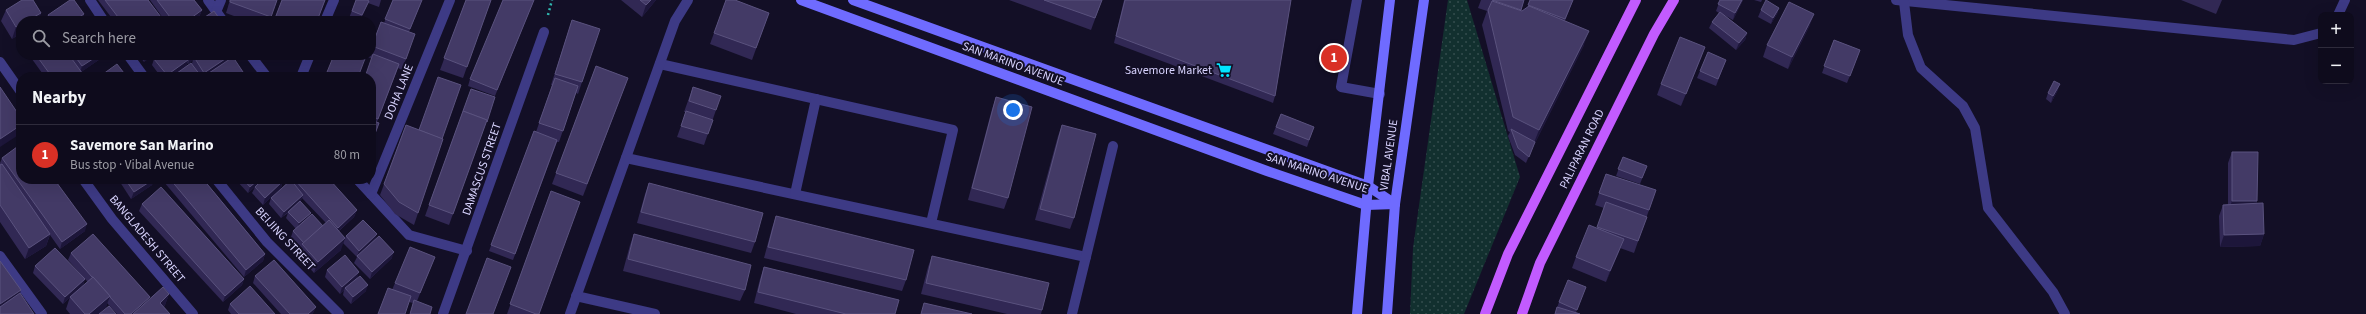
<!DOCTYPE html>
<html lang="en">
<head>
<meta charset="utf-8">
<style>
  body { margin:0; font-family:"Source Sans 3",sans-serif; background:#171425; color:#f1f3f6 }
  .controls { position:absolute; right:12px; top:12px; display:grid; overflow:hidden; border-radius:8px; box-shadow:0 4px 16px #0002 }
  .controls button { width:36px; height:36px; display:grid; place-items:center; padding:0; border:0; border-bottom:1px solid #2e2b3b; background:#0e0b1c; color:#f1f3f6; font:20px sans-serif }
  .you { position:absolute; left:1013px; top:110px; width:14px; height:14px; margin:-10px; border:3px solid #fff; border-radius:50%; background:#1a73e8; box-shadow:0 0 0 6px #1a73e833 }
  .badge { display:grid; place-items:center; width:26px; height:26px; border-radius:50%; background:#d93025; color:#fff; font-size:13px; font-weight:700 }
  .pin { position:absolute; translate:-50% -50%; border:2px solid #fff; box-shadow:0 1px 4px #0006 }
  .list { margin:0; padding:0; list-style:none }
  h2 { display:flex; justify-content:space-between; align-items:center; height:52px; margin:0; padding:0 16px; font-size:17px }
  h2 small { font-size:13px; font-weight:400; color:#9b9ba3 }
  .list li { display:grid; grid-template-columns:26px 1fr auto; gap:12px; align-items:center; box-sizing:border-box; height:60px; padding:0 16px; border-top:1px solid #2e2b3b }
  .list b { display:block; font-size:15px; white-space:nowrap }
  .list p { margin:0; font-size:13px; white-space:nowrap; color:#9b9ba3 }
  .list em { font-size:13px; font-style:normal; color:#9b9ba3 }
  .icon { flex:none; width:22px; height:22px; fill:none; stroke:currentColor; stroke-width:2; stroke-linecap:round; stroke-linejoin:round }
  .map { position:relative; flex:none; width:2366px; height:314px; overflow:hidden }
  .search { position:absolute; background:#0e0b1c; box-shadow:0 4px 16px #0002; left:16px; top:16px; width:360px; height:44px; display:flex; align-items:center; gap:10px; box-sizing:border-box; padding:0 14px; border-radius:16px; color:#9b9ba3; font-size:15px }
  .panel { position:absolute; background:#0e0b1c; box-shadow:0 4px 16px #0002; left:16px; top:72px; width:360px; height:112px; border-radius:16px }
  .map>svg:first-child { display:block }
</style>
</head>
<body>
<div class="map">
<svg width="2366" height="314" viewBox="0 0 2366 314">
  <defs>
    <pattern id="grass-dots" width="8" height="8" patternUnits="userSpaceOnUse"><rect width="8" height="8" fill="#12302f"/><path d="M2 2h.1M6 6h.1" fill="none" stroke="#344d4e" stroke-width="1.8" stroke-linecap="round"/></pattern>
  </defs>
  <rect width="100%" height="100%" fill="#130f26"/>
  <polygon fill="url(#grass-dots)" points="1448,0 1467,0 1520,177 1464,314 1410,314 1413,248"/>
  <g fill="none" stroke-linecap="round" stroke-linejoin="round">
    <polyline stroke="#2fb8b0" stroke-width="2.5" stroke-dasharray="2 3" stroke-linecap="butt" points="548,15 552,0"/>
    <polyline stroke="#3d3a85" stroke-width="10" points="1357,0 1341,87 1380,94"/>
    <g stroke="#3d3a85" stroke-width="10">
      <polyline points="90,0 104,21"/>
      <polyline points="208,0 223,21"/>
      <polyline points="1896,0 2294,40 2321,33"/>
      <polyline points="1904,2 1908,35 1921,68 1963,106 1975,128 1988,208 2053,292 2065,314"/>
      <polyline points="216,12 221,0"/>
      <polyline points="2338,15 2345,0"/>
      <polyline points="325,21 334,0"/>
      <polyline points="128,55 144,77"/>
      <polyline points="250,55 267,77"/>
      <polyline points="0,62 21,92"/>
      <polyline points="660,64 953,130 931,223"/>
      <polyline points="301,77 310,55"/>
      <polyline points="626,158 1086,257"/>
      <polyline points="83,179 112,219 193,314"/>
      <polyline points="216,179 267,242 339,314"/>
      <polyline points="357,179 409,235 467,251"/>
      <polyline points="371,194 450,0"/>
      <polyline points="795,194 816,99"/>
      <polyline points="0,256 42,314"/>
      <polyline points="576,296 655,314"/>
      <polyline points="443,314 544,32"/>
      <polyline points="570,314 675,21 688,0"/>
      <polyline points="1072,314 1113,146"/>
    </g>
    <g stroke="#6f6bff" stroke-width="10">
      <polyline points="801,0 1267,171 1366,205 1395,204"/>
      <polyline points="853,0 1368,186 1395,204"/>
      <polyline points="1357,314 1368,186 1390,0"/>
      <polyline points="1387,314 1395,204 1424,0"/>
    </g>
    <g stroke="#c25bff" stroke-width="10">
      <polyline points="1485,314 1508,254 1636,0"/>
      <polyline points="1522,314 1540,263 1654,34 1674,0"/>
    </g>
  </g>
  <g fill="#312854" fill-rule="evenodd">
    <polygon points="98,0 148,0 164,21 114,21"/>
    <polygon points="150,0 194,0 202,10 199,17 193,21 165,21"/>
    <polygon points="230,0 277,0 269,21 247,21 226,13"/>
    <polygon points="356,0 381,0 379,7 368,3 360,21 358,21 349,18"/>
    <polygon points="393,0 422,0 409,32 406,59 402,70 398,68 377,122 379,123 371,144 371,77 372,59 368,57 369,55 371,55 371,48 381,22 384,23"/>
    <polygon points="466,0 491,0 463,78 440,70"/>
    <polygon points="534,0 495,96 468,86 470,79"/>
    <polygon points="621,0 656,0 642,17"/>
    <polygon points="726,0 769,13 752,60 710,44"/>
    <polygon points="1009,0 1102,0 1091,30"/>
    <polygon points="1124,0 1291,0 1275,96 1273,103 1114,43"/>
    <polygon points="1481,0 1524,0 1521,11 1522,11 1527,8 1530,0 1573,0 1565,21 1584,45 1534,145 1526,163 1515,155 1508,136 1510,132 1508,131 1482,25 1487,11 1478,8"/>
    <polygon points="1720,0 1743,0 1733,20 1724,15 1747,33 1745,40 1736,50 1709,28 1712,22 1719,13 1716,11"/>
    <polygon points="1754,0 1762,0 1761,2"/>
    <polygon points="2181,0 2222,0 2216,14"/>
    <polygon points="1779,8 1777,14 1771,24 1758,17 1761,10"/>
    <polygon points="6,10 41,13 38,21 21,21 21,33 12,39 1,21"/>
    <polygon points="84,14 83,17 86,21 46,21 48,15"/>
    <polygon points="572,20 582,82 578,94 576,93 559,142 557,142 513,260 489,251 534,131 536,132 552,85 551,85"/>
    <polygon points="1810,25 1788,69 1763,57 1767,45"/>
    <polygon points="1834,40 1860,50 1847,83 1822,73"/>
    <polygon points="1705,47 1681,106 1657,95 1661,84"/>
    <polygon points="29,55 104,55 103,57 81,72 85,77 45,77"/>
    <polygon points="139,55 153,55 144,62"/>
    <polygon points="160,55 231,55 230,59 244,77 200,77 200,76 199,77 173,77 192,63 193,60 188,64 187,63 186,67 172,77 161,77 152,65 154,59"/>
    <polygon points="288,55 305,55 303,60"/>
    <polygon points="1726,60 1716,86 1697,78 1700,71"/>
    <polygon points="596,66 628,78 583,196 552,184"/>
    <polygon points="693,87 716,110 704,145 677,137 686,112 684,112"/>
    <polygon points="2058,90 2051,103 2046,99 2048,93"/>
    <polygon points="996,97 1008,198 1004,209 968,200 992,109"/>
    <polygon points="1281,114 1314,127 1307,147 1273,134"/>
    <polygon points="459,122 484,128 449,225 425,216"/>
    <polygon points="406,125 418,213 414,225 395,214 380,195"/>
    <polygon points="1062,125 1074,218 1070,229 1035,220 1058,136"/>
    <polygon points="2232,152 2257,201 2256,204 2264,234 2260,246 2220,247 2219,216 2223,205 2228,204 2228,163"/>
    <polygon points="1623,157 1647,166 1640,184 1616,176"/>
    <polygon points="2,158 85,231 60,249 50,235 46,246 25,259 0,222 0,163"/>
    <polygon points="1606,174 1656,190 1634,253 1620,248 1606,282 1572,268 1576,257 1597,228 1604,208 1595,205"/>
    <polygon points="118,179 154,179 152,185 131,199"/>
    <polygon points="165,179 203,179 265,254 263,261 244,277 164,182"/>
    <polygon points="235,179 281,179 283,181 281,188 263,205 252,193 255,187 248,193"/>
    <path d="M286 179H329L357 210 354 217 339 231 341 250 314 273 298 255 301 248 291 237 293 231 296 229 286 218 288 213 281 218 269 204 271 198 288 182ZM302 198 326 223 323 226 310 216 300 202Z"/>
    <polygon points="649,183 755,242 751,253 637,223 645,194"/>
    <polygon points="551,191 539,314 507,314"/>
    <polygon points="142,204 244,279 242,285 223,302 139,211"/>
    <polygon points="776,216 906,280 902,291 764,258 772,228"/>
    <polygon points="634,234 745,290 740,301 623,271 630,245"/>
    <polygon points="346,236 375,240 392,258 370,279 354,263 357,257 343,243"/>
    <polygon points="71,253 149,300 169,294 165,305 164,307 170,314 117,314 107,303 106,307 98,314 70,314 66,309 70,297 88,282 85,279 83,285 63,304 33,273 35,266 84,278 68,260"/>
    <polygon points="932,256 1042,310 1041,314 1007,314 921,294 928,267"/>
    <polygon points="435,257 417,301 413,303 409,302 392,290 395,283"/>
    <polygon points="764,267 895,314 796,314 754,303 760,279"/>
    <polygon points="327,270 357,278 366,291 351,304 343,295 344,290 340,294 325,277"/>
    <polygon points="255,276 316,307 313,313 312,314 281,314 253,283"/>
    <polygon points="1586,287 1576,312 1580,314 1555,314 1559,302"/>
    <polygon points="230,304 275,314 231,314 228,310"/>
  </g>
  <g fill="#1d163a">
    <polygon points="651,0 656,0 642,17 646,5"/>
    <polygon points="1742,0 1743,0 1733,20 1735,13"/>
    <polygon points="1779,8 1777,14 1771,24 1773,18"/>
    <polygon points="202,10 199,17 193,21 187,21"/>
    <polygon points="41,13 38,21 27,21"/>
    <polygon points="84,14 82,20 80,21 73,21"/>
    <polygon points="1814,14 1810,25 1788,69 1792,57"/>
    <polygon points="21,24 21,33 12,39 16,27"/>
    <polygon points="1589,31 1584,45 1534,145 1526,163 1539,130"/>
    <polygon points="1747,33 1745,40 1736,50 1739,43"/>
    <polygon points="1705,47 1701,59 1681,106 1686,94"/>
    <polygon points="99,55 104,55 103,57 80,73 82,66"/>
    <polygon points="146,55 153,55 144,62"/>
    <polygon points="191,55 200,55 194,57 193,60 188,64"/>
    <polygon points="231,55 229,62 206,75 205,77 202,77 204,73"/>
    <polygon points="188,60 186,67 172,77 167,77 167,75"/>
    <polygon points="2060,84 2058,90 2051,103 2053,96"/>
    <polygon points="21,125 21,132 20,134 0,147 0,139"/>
    <polygon points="154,179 152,185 131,199 134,192"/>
    <polygon points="259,179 264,179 248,193 250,187"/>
    <polygon points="283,181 281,188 263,205 265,198"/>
    <polygon points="303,195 301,201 281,218 284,212"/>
    <polygon points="2232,201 2257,201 2253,212 2228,212"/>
    <polygon points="357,210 354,217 335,234 338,228"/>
    <polygon points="311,213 308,220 297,230 299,223"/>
    <polygon points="87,224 85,231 60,249 62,242"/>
    <polygon points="50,234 46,246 25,259 29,248"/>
    <polygon points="377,234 375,240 357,257 359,251"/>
    <polygon points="2264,234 2260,246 2220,247 2224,235"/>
    <polygon points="345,238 341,250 314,273 318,262"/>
    <polygon points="1624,239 1620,250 1606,282 1610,271"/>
    <polygon points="394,252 392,258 370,279 372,272"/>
    <polygon points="265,254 263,261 244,277 246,270"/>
    <polygon points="359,272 357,279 345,288 344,290 340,294 342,287"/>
    <polygon points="85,279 83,285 63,304 65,297"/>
    <polygon points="244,279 242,285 223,302 225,296"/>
    <polygon points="368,285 366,291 351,304 353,297"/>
    <polygon points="21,290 17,301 0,313 0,304"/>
    <polygon points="169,294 165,305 157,314 160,303"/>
    <polygon points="110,296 106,307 98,314 89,314"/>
    <polygon points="150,297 147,304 136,314 131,314"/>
    <polygon points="316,307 313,313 312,314 308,314"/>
  </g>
  <g fill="#433a66" stroke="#5a527e">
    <polygon points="22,0 33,0 41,13 27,21 21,21 21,24 16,27 6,10"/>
    <polygon points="70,0 74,0 84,14 73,21 52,21 48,15"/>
    <polygon points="105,0 148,0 164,21 121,21"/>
    <polygon points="157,0 194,0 202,10 187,21 173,21"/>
    <polygon points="230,0 277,0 271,17 230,2"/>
    <polygon points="282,0 325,0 317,21 274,21"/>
    <polygon points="356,0 367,0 369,1 362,15 352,11"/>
    <polygon points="393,0 422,0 410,29 385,19"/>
    <polygon points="466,0 491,0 467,67 444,58"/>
    <polygon points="503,0 534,0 497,90 470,79"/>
    <polygon points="640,0 651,0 646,5"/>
    <polygon points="726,0 735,0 769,13 756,48 714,33"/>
    <polygon points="1044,0 1102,0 1095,18"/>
    <polygon points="1125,0 1291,0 1275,96 1116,36"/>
    <polygon points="1492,0 1524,0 1521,10"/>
    <polygon points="1530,0 1573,0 1565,19 1528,5"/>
    <polygon points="1720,0 1742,0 1735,13 1718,4"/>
    <polygon points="1766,0 1779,8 1773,18 1761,10"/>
    <polygon points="1492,1 1522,11 1529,6 1589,31 1539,130 1513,117 1488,10"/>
    <polygon points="1789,2 1814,14 1792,57 1767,45"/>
    <polygon points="214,11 221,21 199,21"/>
    <polygon points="1720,12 1747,33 1739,43 1712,22"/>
    <polygon points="83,16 86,21 76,21"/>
    <polygon points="572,20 600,29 582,82 555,74"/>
    <polygon points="381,22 415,34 406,59 372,46"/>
    <polygon points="371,30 373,31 371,37"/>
    <polygon points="1680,37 1705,47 1686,94 1661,84"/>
    <polygon points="1834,40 1860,50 1850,76 1824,66"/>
    <polygon points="1708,52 1726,60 1718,79 1700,71"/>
    <polygon points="373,54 399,64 378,119 371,116 371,77 365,77"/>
    <polygon points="36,55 69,55 85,77 52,77"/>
    <polygon points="74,55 99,55 82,66"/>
    <polygon points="160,55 184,55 188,60 167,75 154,59"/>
    <polygon points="198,55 231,55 204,73 194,57"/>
    <polygon points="334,55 363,55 366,56 358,77 325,77"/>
    <polygon points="233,57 243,72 236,77 207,77 206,75"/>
    <polygon points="191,63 200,75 197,77 173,77 173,76"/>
    <polygon points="117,64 127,77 99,77"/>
    <polygon points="596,66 628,78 587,184 556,173"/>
    <polygon points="242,74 244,77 238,77"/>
    <polygon points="438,77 461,85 442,139 419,130"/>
    <polygon points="555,78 578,86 563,131 539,123"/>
    <polygon points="2054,81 2060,84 2053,96 2048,93"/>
    <polygon points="0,87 21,118 21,125 0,139"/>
    <polygon points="693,87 721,96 716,110 689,101"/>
    <polygon points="471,89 495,97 487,122 487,120 463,111"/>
    <polygon points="996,97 1032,107 1008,198 972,188"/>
    <polygon points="463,111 487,120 453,214 429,205"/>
    <polygon points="686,111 713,120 708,134 681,126"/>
    <polygon points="1281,114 1314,127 1309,140 1276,127"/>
    <polygon points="371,120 379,123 372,142 371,142"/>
    <polygon points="406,125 443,139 418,213 399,202 384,184"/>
    <polygon points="1062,125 1096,134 1074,218 1040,209"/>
    <polygon points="1511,129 1535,142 1529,157 1518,148"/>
    <polygon points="534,131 557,140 515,254 491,245"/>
    <polygon points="21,144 21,179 54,179 87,224 62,242 2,158"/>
    <polygon points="2232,152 2258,152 2257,201 2232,201"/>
    <polygon points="1623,157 1647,166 1642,178 1618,169"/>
    <polygon points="2,164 50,234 29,248 0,205 0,165"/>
    <polygon points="1606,174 1656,190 1649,210 1599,193"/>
    <polygon points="125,179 154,179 134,192"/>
    <polygon points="170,179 203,179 265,254 246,270"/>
    <polygon points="243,179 259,179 250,187"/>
    <polygon points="263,179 281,179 283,181 265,198 255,187"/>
    <polygon points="294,179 329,179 357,210 338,228"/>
    <polygon points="291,180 303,195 284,212 271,198"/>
    <polygon points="649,183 763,213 755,242 641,212"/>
    <polygon points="161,187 244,279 225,296 142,204"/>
    <polygon points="551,191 580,202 539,314 536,314 510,304"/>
    <polygon points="300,201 311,213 299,223 288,212"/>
    <polygon points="1606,202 1647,217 1638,241 1597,227"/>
    <polygon points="2263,203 2264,234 2224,235 2223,205"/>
    <polygon points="312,214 323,226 304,243 293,231"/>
    <polygon points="776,216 914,250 906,280 768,247"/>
    <polygon points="329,220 345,238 318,262 302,244"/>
    <polygon points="363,220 377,234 359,251 346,236"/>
    <polygon points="1589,225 1624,239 1610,271 1576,257"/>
    <polygon points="93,234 150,297 131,314 125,314 110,297 110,296 93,277 92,277 71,253"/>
    <polygon points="634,234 751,265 745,290 628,259"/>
    <polygon points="379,236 394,252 372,272 357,256"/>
    <polygon points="410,247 435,257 420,293 395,283"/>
    <polygon points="55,248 85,279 65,297 35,266"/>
    <polygon points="345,255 359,272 342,287 327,270"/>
    <polygon points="932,256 1049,283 1042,310 926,283"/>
    <polygon points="487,258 511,267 493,314 466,314"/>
    <polygon points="274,260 316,307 308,314 290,314 255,276"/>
    <polygon points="0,261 21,290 0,304"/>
    <polygon points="764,267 899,300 895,314 846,314 758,292"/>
    <polygon points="360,276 368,285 353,297 345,288"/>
    <polygon points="93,277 110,296 89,314 85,314 70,297"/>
    <polygon points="1568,280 1586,287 1577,310 1559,302"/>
    <polygon points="250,286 275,314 239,314 230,304"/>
    <polygon points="163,287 169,294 160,303 170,314 133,314"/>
    <polygon points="388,288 411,296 405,314 378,314"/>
    <polygon points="20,293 34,314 0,314 0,307"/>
    <polygon points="414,300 432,307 430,314 410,314"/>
    <polygon points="924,303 972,314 921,314"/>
    <polygon points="109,306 116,314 99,314"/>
    <polygon points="1557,307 1580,314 1555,314"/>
  </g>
  <defs>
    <symbol id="supermarket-bare" viewBox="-9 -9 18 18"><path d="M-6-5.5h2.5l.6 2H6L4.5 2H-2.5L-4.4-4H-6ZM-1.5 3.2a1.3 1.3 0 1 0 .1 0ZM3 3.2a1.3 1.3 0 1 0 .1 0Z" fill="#00e5ff" stroke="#130f26" stroke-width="2.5" paint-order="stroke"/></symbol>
  </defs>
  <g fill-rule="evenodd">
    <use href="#supermarket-bare" x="1213" y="59" width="22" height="22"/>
  </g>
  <g text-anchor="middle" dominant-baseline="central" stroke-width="4" stroke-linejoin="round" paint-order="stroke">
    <g font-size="12" fill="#d9d4ff" stroke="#130f26">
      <text transform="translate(1013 64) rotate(20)">SAN MARINO AVENUE</text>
      <text transform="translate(399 92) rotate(-68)">DOHA LANE</text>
      <text transform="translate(1582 149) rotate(-64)">PALIPARAN ROAD</text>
      <text transform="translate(1389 155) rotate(-82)">VIBAL AVENUE</text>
      <text transform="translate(482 169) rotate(-71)">DAMASCUS STREET</text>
      <text transform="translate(1317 173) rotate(18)">SAN MARINO AVENUE</text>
      <text transform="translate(147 239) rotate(50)">BANGLADESH STREET</text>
      <text transform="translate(285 239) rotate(47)">BEIJING STREET</text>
    </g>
    <g font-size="12" fill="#d9d4ff" stroke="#130f26" text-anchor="end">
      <text x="1212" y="70">Savemore Market</text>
    </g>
  </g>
</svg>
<div class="controls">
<button>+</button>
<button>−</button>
</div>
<div class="you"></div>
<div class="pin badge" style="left:1334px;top:58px">1</div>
<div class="search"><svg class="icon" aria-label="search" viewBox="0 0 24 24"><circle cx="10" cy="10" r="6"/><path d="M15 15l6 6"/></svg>Search here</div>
<section class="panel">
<h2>Nearby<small></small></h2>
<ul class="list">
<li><span class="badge">1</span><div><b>Savemore San Marino</b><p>Bus stop · Vibal Avenue</p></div><em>80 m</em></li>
</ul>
</section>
</div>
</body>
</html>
